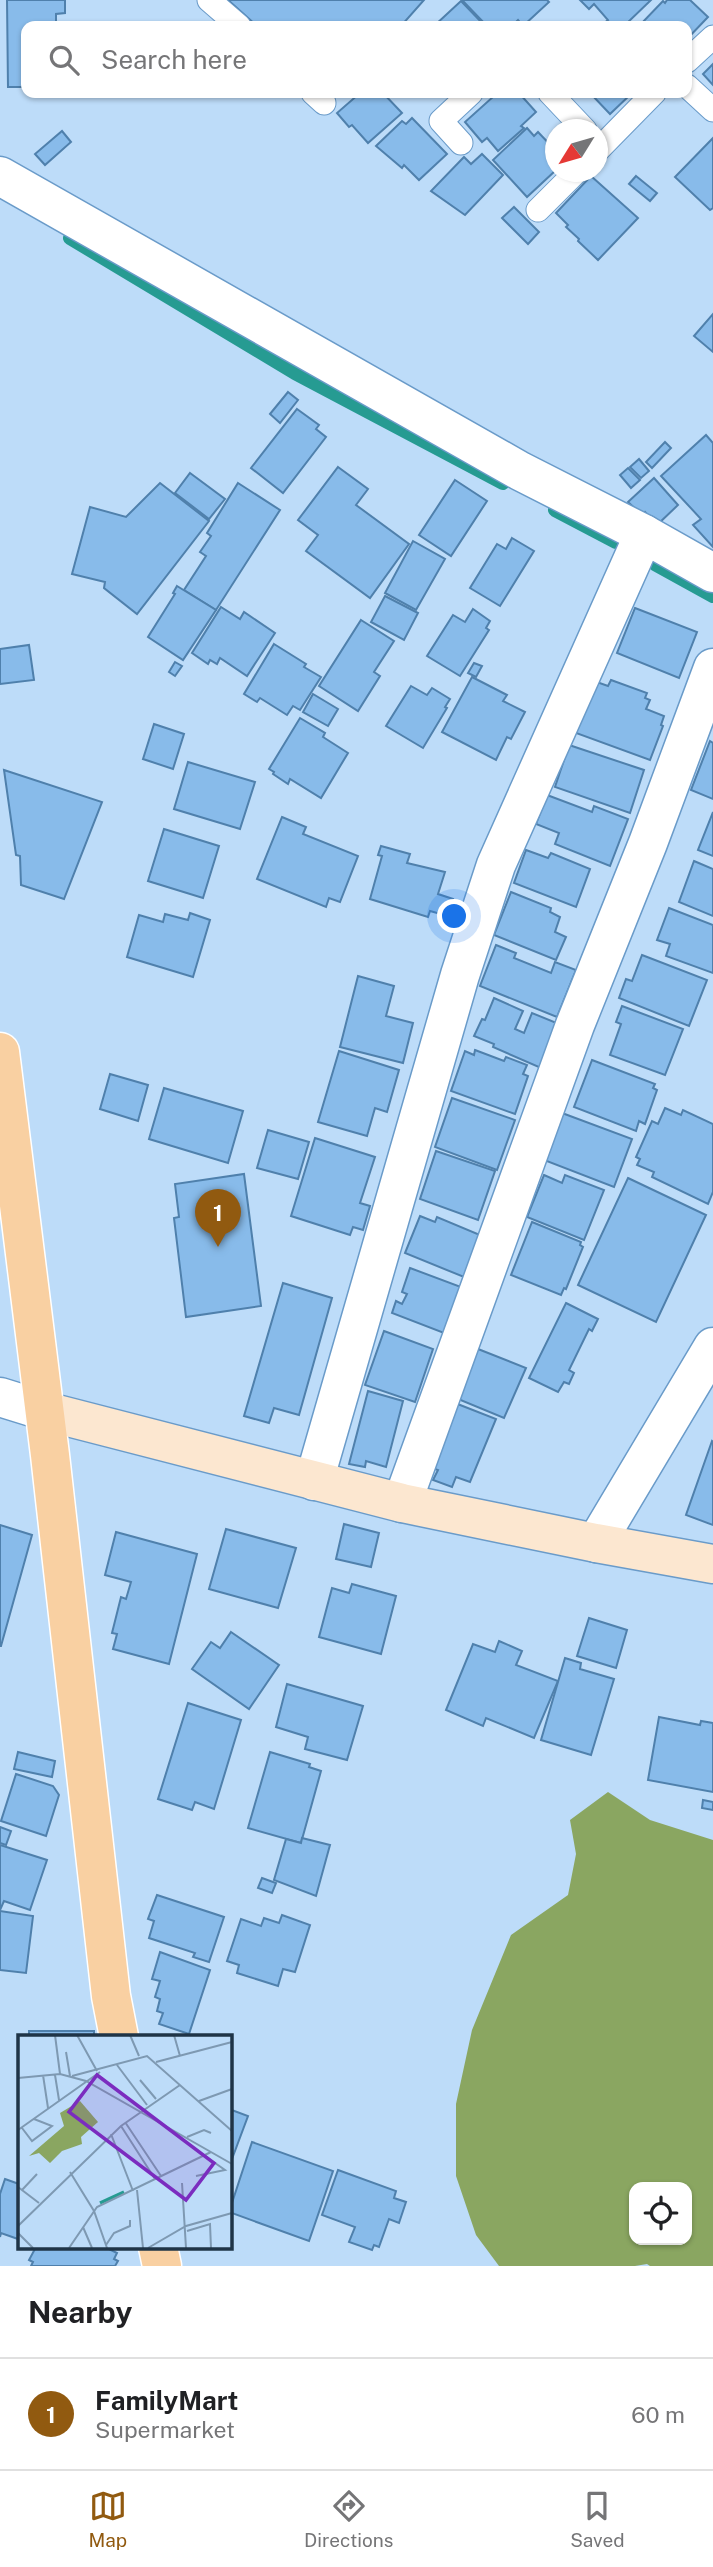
<!DOCTYPE html>
<html lang="en">
<head>
<meta charset="utf-8">
<style>
  body { margin:0; font-family:"Public Sans",sans-serif; background:#f6f6f6; color:#202124 }
  .controls { position:absolute; right:21px; bottom:21px; display:grid; overflow:hidden; border-radius:14px; box-shadow:0 2px 5px #0004 }
  .controls button { width:63px; height:63px; display:grid; place-items:center; padding:0; border:0; border-bottom:2px solid #e0e0e0; background:#fff; color:#202124; font:35px sans-serif }
  .compass { position:absolute; left:545px; top:119px; width:63px; height:63px; border-radius:50%; background:#fff; box-shadow:0 2px 5px #0004; rotate:233deg }
  .you { position:absolute; left:455px; top:917px; width:24px; height:24px; margin:-18px; border:5px solid #fff; border-radius:50%; background:#1a73e8; box-shadow:0 0 0 10px #1a73e833 }
  .badge { display:grid; place-items:center; width:46px; height:46px; border-radius:50%; background:#915a10; color:#fff; font-size:23px; font-weight:700 }
  .pin { position:absolute; translate:-50% -58px; filter:drop-shadow(0 2px 4px #0008) }
  .pin::after { content:''; position:absolute; top:37px; width:24px; height:21px; background:inherit; clip-path:polygon(0 0,100% 0,50% 100%) }
  .list { margin:0; padding:0; list-style:none }
  h2 { display:flex; justify-content:space-between; align-items:center; height:91px; margin:0; padding:0 28px; font-size:30px }
  h2 small { font-size:23px; font-weight:400; color:#757577 }
  .list li { display:grid; grid-template-columns:46px 1fr auto; gap:21px; align-items:center; box-sizing:border-box; height:112px; padding:0 28px; border-top:2px solid #e0e0e0 }
  .list b { display:block; font-size:26px; white-space:nowrap }
  .list p { margin:0; font-size:23px; white-space:nowrap; color:#757577 }
  .list em { font-size:23px; font-style:normal; color:#757577 }
  .icon { flex:none; width:38px; height:38px; fill:none; stroke:currentColor; stroke-width:2; stroke-linecap:round; stroke-linejoin:round }
  .map { position:relative; flex:none; width:713px; height:2266px; overflow:hidden }
  .search { position:absolute; background:#fff; box-shadow:0 2px 5px #0004; left:21px; right:21px; top:21px; height:77px; display:flex; align-items:center; gap:18px; box-sizing:border-box; padding:0 24px; border-radius:14px; color:#757577; font-size:26px }
  .sheet { height:203px; background:#fff }
  nav { display:flex; justify-content:space-around; align-items:center; box-sizing:border-box; height:98px; border-top:2px solid #e0e0e0; background:#fff; font-size:19px; color:#757577 }
  nav a { display:grid; justify-items:center; gap:4px }
  nav .on { color:#915a10 }
  .map>svg:first-child { display:block }
</style>
</head>
<body>
<div class="map">
<svg width="713" height="2266" viewBox="0 0 713 2266">
  <rect width="100%" height="100%" fill="#bddcf9"/>
  <path fill="#8aa661" fill-rule="evenodd" d="M608 1792 650 1820 713 1840V2266H650L647 2264 635 2266H499L476 2235 456 2176V2104L472 2030 511 1935 568 1895 576 1854 570 1820ZM634 2187H687V2240H634Z"/>
  <g fill="none" stroke-linecap="round" stroke-linejoin="round">
    <g stroke="#269b92" stroke-width="14">
      <polyline points="70,238 295,373 503,483"/>
      <polyline points="555,510 616,542"/>
      <polyline points="655,564 713,596"/>
    </g>
  </g>
  <g fill="#88bbea" stroke="#4f80ac" stroke-width="2">
    <polygon points="7,0 65,0 65,13 56,14 56,26 26,26 26,87 8,87"/>
    <polygon points="228,0 424,0 401,26 257,26"/>
    <polygon points="462,0 547,0 549,2 523,26 518,20 512,26 487,26"/>
    <polygon points="580,0 651,0 624,26 606,26 603,24 608,20 594,4 589,9"/>
    <polygon points="667,0 690,0 708,17 687,39 687,26 639,26 663,1 665,3"/>
    <polygon points="461,1 485,26 434,26"/>
    <polygon points="713,64 713,85 703,74"/>
    <polygon points="360,93 383,93 402,113 368,143 352,125 349,127 337,113"/>
    <polygon points="491,93 519,93 536,112 521,126 524,128 498,151 487,138 482,142 465,122 494,96"/>
    <polygon points="590,93 632,93 610,114"/>
    <polygon points="412,118 447,154 419,180 404,165 402,168 376,146 402,121 406,124"/>
    <polygon points="527,128 534,136 538,132 556,151 556,170 527,197 493,160"/>
    <polygon points="62,131 71,142 45,165 35,154"/>
    <polygon points="713,138 713,208 710,210 675,177"/>
    <polygon points="482,154 503,175 465,215 431,191 464,157 471,164"/>
    <polygon points="591,176 638,218 598,260 578,241 579,239 566,227 568,225 556,213"/>
    <polygon points="636,176 657,193 650,201 629,184"/>
    <polygon points="514,207 539,232 528,244 502,218"/>
    <polygon points="713,314 713,352 694,336"/>
    <polygon points="288,392 298,400 280,423 270,414"/>
    <polygon points="297,409 319,425 316,429 326,437 283,493 251,468"/>
    <polygon points="706,435 713,443 713,547 693,525 701,519 661,476"/>
    <polygon points="665,442 671,448 652,468 646,462"/>
    <polygon points="639,459 649,471 641,478 630,467"/>
    <polygon points="338,467 368,489 356,505 409,544 370,598 306,551 318,535 298,520"/>
    <polygon points="628,468 640,480 631,488 620,475"/>
    <polygon points="190,473 225,499 209,519 175,493"/>
    <polygon points="654,478 678,505 657,525 645,512 642,515 628,502"/>
    <polygon points="455,480 487,501 451,556 419,535"/>
    <polygon points="160,483 209,521 137,614 104,588 105,582 72,574 90,507 126,517"/>
    <polygon points="238,483 280,510 216,610 184,590 206,556 200,552 211,536 207,533"/>
    <polygon points="512,538 534,551 500,606 470,588 497,544 506,549"/>
    <polygon points="413,541 445,559 416,610 385,593"/>
    <polygon points="177,586 216,610 183,660 148,637 175,594 173,593"/>
    <polygon points="385,596 418,613 404,640 371,622"/>
    <polygon points="221,607 240,619 244,612 275,633 247,676 220,658 217,664 210,660 208,664 192,653"/>
    <polygon points="635,608 697,632 679,678 617,653"/>
    <polygon points="473,609 490,621 486,628 489,630 460,676 427,656 453,615 465,622"/>
    <polygon points="361,620 394,641 374,672 380,676 358,711 319,686"/>
    <polygon points="274,644 306,664 304,667 321,677 300,710 293,706 287,715 260,698 257,702 244,694"/>
    <polygon points="29,645 34,680 0,684 0,649"/>
    <polygon points="175,662 182,666 175,676 169,672"/>
    <polygon points="474,663 482,666 476,677 468,673"/>
    <polygon points="472,677 507,695 503,701 525,712 511,739 507,737 496,760 442,732"/>
    <polygon points="611,680 647,693 645,698 650,700 646,709 664,716 661,725 663,726 650,760 576,733 594,681 608,686"/>
    <polygon points="411,686 427,695 432,688 450,699 445,707 447,708 423,748 386,726"/>
    <polygon points="313,694 338,709 328,726 303,712"/>
    <polygon points="300,718 325,733 323,737 348,753 321,798 290,779 288,784 273,774 274,772 269,769"/>
    <polygon points="154,724 184,734 173,769 143,759"/>
    <polygon points="710,741 713,743 713,799 691,790"/>
    <polygon points="569,745 644,770 630,813 555,787"/>
    <polygon points="188,762 255,782 240,829 174,809"/>
    <polygon points="4,770 102,802 64,899 21,885 20,856 16,855"/>
    <polygon points="547,795 592,812 594,806 628,819 610,866 555,844 559,833 536,824"/>
    <polygon points="713,812 713,856 698,850"/>
    <polygon points="282,817 306,827 303,834 358,856 340,902 329,898 326,907 257,879"/>
    <polygon points="164,829 219,846 203,898 148,881"/>
    <polygon points="381,846 410,854 407,863 445,872 438,894 453,899 448,916 430,911 428,917 370,899 382,856 378,855"/>
    <polygon points="526,850 548,858 551,853 590,869 576,907 514,883"/>
    <polygon points="694,861 713,869 713,916 679,902"/>
    <polygon points="511,892 551,908 550,912 560,917 555,932 566,937 556,960 494,935"/>
    <polygon points="669,908 713,925 713,973 666,956 670,944 657,940"/>
    <polygon points="190,913 210,920 193,977 127,957 139,915 163,922 165,914 188,920"/>
    <polygon points="496,945 516,953 514,958 551,973 555,962 576,970 557,1017 480,986"/>
    <polygon points="642,955 707,980 689,1026 619,998 626,979 632,981"/>
    <polygon points="358,976 394,986 386,1016 413,1023 403,1063 340,1047"/>
    <polygon points="494,998 523,1011 515,1029 524,1033 532,1013 559,1024 541,1068 493,1047 494,1044 474,1036 482,1019 485,1020"/>
    <polygon points="622,1006 683,1029 665,1075 610,1055 621,1024 616,1022"/>
    <polygon points="475,1050 504,1061 506,1057 527,1065 523,1074 528,1076 515,1114 451,1091 465,1051 474,1055"/>
    <polygon points="339,1051 399,1070 387,1112 375,1108 367,1136 318,1122"/>
    <polygon points="592,1060 655,1084 653,1088 657,1090 645,1124 639,1121 636,1131 574,1107"/>
    <polygon points="110,1074 148,1085 138,1121 100,1109"/>
    <polygon points="164,1088 243,1111 228,1163 149,1139"/>
    <polygon points="452,1098 515,1120 497,1170 435,1147"/>
    <polygon points="665,1108 681,1115 683,1110 713,1124 713,1192 708,1204 652,1177 654,1172 637,1165 640,1159 636,1157 652,1121 658,1124"/>
    <polygon points="562,1113 632,1139 614,1187 544,1160"/>
    <polygon points="268,1130 309,1142 298,1179 257,1168"/>
    <polygon points="315,1138 375,1157 360,1203 370,1206 363,1230 353,1227 350,1235 291,1216"/>
    <polygon points="436,1151 495,1171 478,1220 420,1199"/>
    <polygon points="244,1174 261,1306 186,1317 174,1218 179,1217 175,1184"/>
    <polygon points="544,1175 562,1183 565,1175 604,1190 584,1240 527,1217"/>
    <polygon points="628,1178 706,1215 656,1322 578,1285"/>
    <polygon points="420,1216 435,1222 437,1217 480,1235 464,1277 405,1253"/>
    <polygon points="532,1222 581,1242 580,1245 583,1247 566,1289 564,1288 561,1295 511,1275"/>
    <polygon points="410,1268 461,1287 444,1333 392,1313 396,1301 402,1304 407,1294 402,1292"/>
    <polygon points="283,1283 332,1298 299,1415 274,1408 269,1423 244,1416"/>
    <polygon points="566,1303 598,1319 592,1331 589,1329 569,1370 574,1373 569,1384 564,1382 558,1392 529,1378"/>
    <polygon points="384,1331 433,1349 415,1402 365,1385"/>
    <polygon points="478,1349 526,1368 504,1418 458,1399"/>
    <polygon points="368,1391 403,1401 386,1467 366,1461 365,1467 349,1464"/>
    <polygon points="455,1403 496,1419 470,1482 456,1477 452,1487 433,1480 438,1470 429,1467"/>
    <polygon points="712,1441 713,1442 713,1525 686,1515"/>
    <polygon points="344,1524 379,1533 371,1567 336,1559"/>
    <polygon points="0,1525 32,1535 1,1646 0,1646"/>
    <polygon points="226,1529 296,1548 278,1608 209,1589"/>
    <polygon points="116,1532 197,1554 169,1664 113,1649 117,1634 112,1633 121,1597 126,1599 131,1582 105,1575"/>
    <polygon points="352,1584 396,1596 381,1654 319,1637 332,1588 349,1593"/>
    <polygon points="589,1618 627,1630 616,1668 577,1656"/>
    <polygon points="231,1632 279,1665 249,1709 192,1669 211,1642 220,1648"/>
    <polygon points="499,1641 522,1651 516,1665 558,1681 534,1738 486,1718 483,1726 446,1710 473,1644 495,1652"/>
    <polygon points="565,1658 581,1663 580,1669 614,1679 591,1755 541,1740"/>
    <polygon points="287,1684 363,1706 347,1760 305,1749 308,1737 276,1727"/>
    <polygon points="188,1703 241,1720 214,1809 195,1802 192,1810 158,1799"/>
    <polygon points="659,1717 700,1725 701,1721 713,1723 713,1792 648,1780"/>
    <polygon points="18,1752 55,1761 52,1777 14,1769"/>
    <polygon points="270,1752 310,1764 309,1767 321,1771 301,1843 248,1828"/>
    <polygon points="16,1774 53,1786 59,1795 46,1836 1,1821"/>
    <polygon points="703,1800 713,1802 713,1810 702,1808"/>
    <polygon points="0,1827 11,1831 6,1845 0,1843"/>
    <polygon points="302,1838 330,1845 316,1896 274,1880 286,1839 301,1843"/>
    <polygon points="0,1845 47,1860 30,1910 4,1901 0,1910"/>
    <polygon points="262,1878 276,1883 272,1893 258,1888"/>
    <polygon points="157,1895 224,1917 209,1962 193,1957 195,1953 149,1938 154,1921 148,1919"/>
    <polygon points="0,1911 33,1916 26,1973 0,1970"/>
    <polygon points="282,1915 310,1925 295,1972 283,1969 278,1986 237,1973 239,1965 227,1961 241,1919 261,1926 264,1918 279,1923"/>
    <polygon points="160,1952 210,1970 189,2034 159,2024 163,2013 157,2011 160,1999 155,1997 160,1981 152,1979"/>
    <rect x="29" y="2031" width="65" height="6"/>
    <polygon points="229,2109 248,2116 229,2167"/>
    <polygon points="252,2142 333,2171 309,2241 229,2212"/>
    <polygon points="338,2170 396,2191 394,2198 406,2202 399,2223 389,2219 379,2247 374,2245 372,2250 349,2242 355,2227 322,2215"/>
    <polygon points="5,2179 19,2184 18,2239 1,2233 0,2237 0,2194"/>
    <polygon points="36,2247 105,2247 117,2253 114,2259 118,2261 115,2266 31,2266 33,2262 29,2260"/>
  </g>
  <g fill="none" stroke-linecap="round" stroke-linejoin="round">
    <defs>
      <g id="lane">
        <polyline points="209,0 239,26"/>
        <polyline points="687,61 713,37"/>
        <polyline points="687,86 713,110"/>
        <polyline points="313,93 324,103"/>
        <polyline points="550,93 585,130"/>
        <polyline points="461,143 441,121 471,93"/>
        <polyline points="598,150 654,93"/>
        <polyline points="538,210 576,172"/>
      </g>
      <g id="street">
        <polyline points="0,176 520,471 644,534 713,573"/>
        <polyline points="0,1397 45,1411"/>
        <polyline points="314,1481 460,975 496,865 644,534"/>
        <polyline points="402,1503 575,1025 648,843 713,668"/>
        <polyline points="596,1543 713,1347"/>
      </g>
      <polyline id="secondary" points="45,1411 402,1503 596,1543 713,1564"/>
      <g id="primary">
        <polyline points="0,1052 50,1455 111,1996 119,2037"/>
        <polyline points="158,2247 162,2266"/>
      </g>
    </defs>
    <use href="#lane" stroke="#6a9bc9" stroke-width="25"/>
    <use href="#street" stroke="#6a9bc9" stroke-width="41"/>
    <use href="#secondary" stroke="#6a9bc9" stroke-width="41"/>
    <use href="#primary" stroke="#fff" stroke-width="41"/>
    <use href="#lane" stroke="#fff" stroke-width="23"/>
    <use href="#street" stroke="#fff" stroke-width="38"/>
    <use href="#secondary" stroke="#fce7d0" stroke-width="38"/>
    <use href="#primary" stroke="#f9d0a2" stroke-width="38"/>
  </g>
  <g transform="translate(18 2035)">
    <rect width="214" height="214" fill="#bddcf9"/>
    <path d="M62 66 80 87 63 102 64 109 44 116 32 128 21 118 11 121 46 91 42 78Z" fill="#8aa661"/>
    <path fill="none" stroke="#269b92" stroke-width="3.5" d="M82 168 106 157"/>
    <path fill="none" stroke="#7e99b2" stroke-width="2" d="M37 0 42 39M59 0 79 36M112 0 121 21M156 0 162 21M48 17 52 41M138 27 214 7M99 30 129 70M25 40 30 73M37 40 41 65M54 41 129 21 214 96M0 43 42 39 68 46 214 129M122 45 138 64M181 66 214 54M107 87 143 141M103 91 137 144M4 93 14 106 34 91 16 84M0 95 82 37M93 99 115 156M169 102 186 95 193 98M52 137 76 176 89 213M178 141 207 135 187 121M164 148 168 213M0 152 21 168M4 155 19 139M119 155 125 213M0 191 103 91 162 50M65 192 74 213M169 196 192 189 193 213M0 198 15 213M88 210 96 198 112 191V185M51 213 79 172 193 117M130 213 168 191 214 178"/>
    <path fill="#7b2cbf" fill-opacity="0.15" stroke="#7b2cbf" stroke-width="3.5" d="M79 40 196 128 168 165 51 77Z"/>
    <rect width="214" height="214" fill="none" stroke="#1f3447" stroke-width="3.5"/>
  </g>
</svg>
<div class="controls">
<button><svg class="icon" aria-label="locate" viewBox="0 0 24 24"><circle cx="12" cy="12" r="6"/><path d="M12 2v4M12 18v4M2 12h4M18 12h4"/></svg></button>
</div>
<svg class="compass" viewBox="-18 -18 36 36"><path d="M0-13l5 13h-10z" fill="#e53935"/><path d="M0 13l5-13h-10z" fill="#757577"/></svg>
<div class="you"></div>
<div class="pin badge" style="left:218px;top:1247px">1</div>
<div class="search"><svg class="icon" aria-label="search" viewBox="0 0 24 24"><circle cx="10" cy="10" r="6"/><path d="M15 15l6 6"/></svg>Search here</div>
</div>
<section class="sheet">
<h2>Nearby<small></small></h2>
<ul class="list">
<li><span class="badge">1</span><div><b>FamilyMart</b><p>Supermarket</p></div><em>60 m</em></li>
</ul>
</section>
<nav>
<a class="on"><svg class="icon" aria-label="map" viewBox="0 0 24 24"><path d="M3 6l6-2 6 2 6-2v14l-6 2-6-2-6 2zM9 4v14M15 6v14"/></svg>Map</a>
<a><svg class="icon" aria-label="directions" viewBox="0 0 24 24"><path d="M12 3l9 9-9 9-9-9zM9 14v-3h6M13 9l2 2-2 2"/></svg>Directions</a>
<a><svg class="icon" aria-label="saved" viewBox="0 0 24 24"><path d="M7 4h10v16l-5-4-5 4z"/></svg>Saved</a>
</nav>
</body>
</html>
